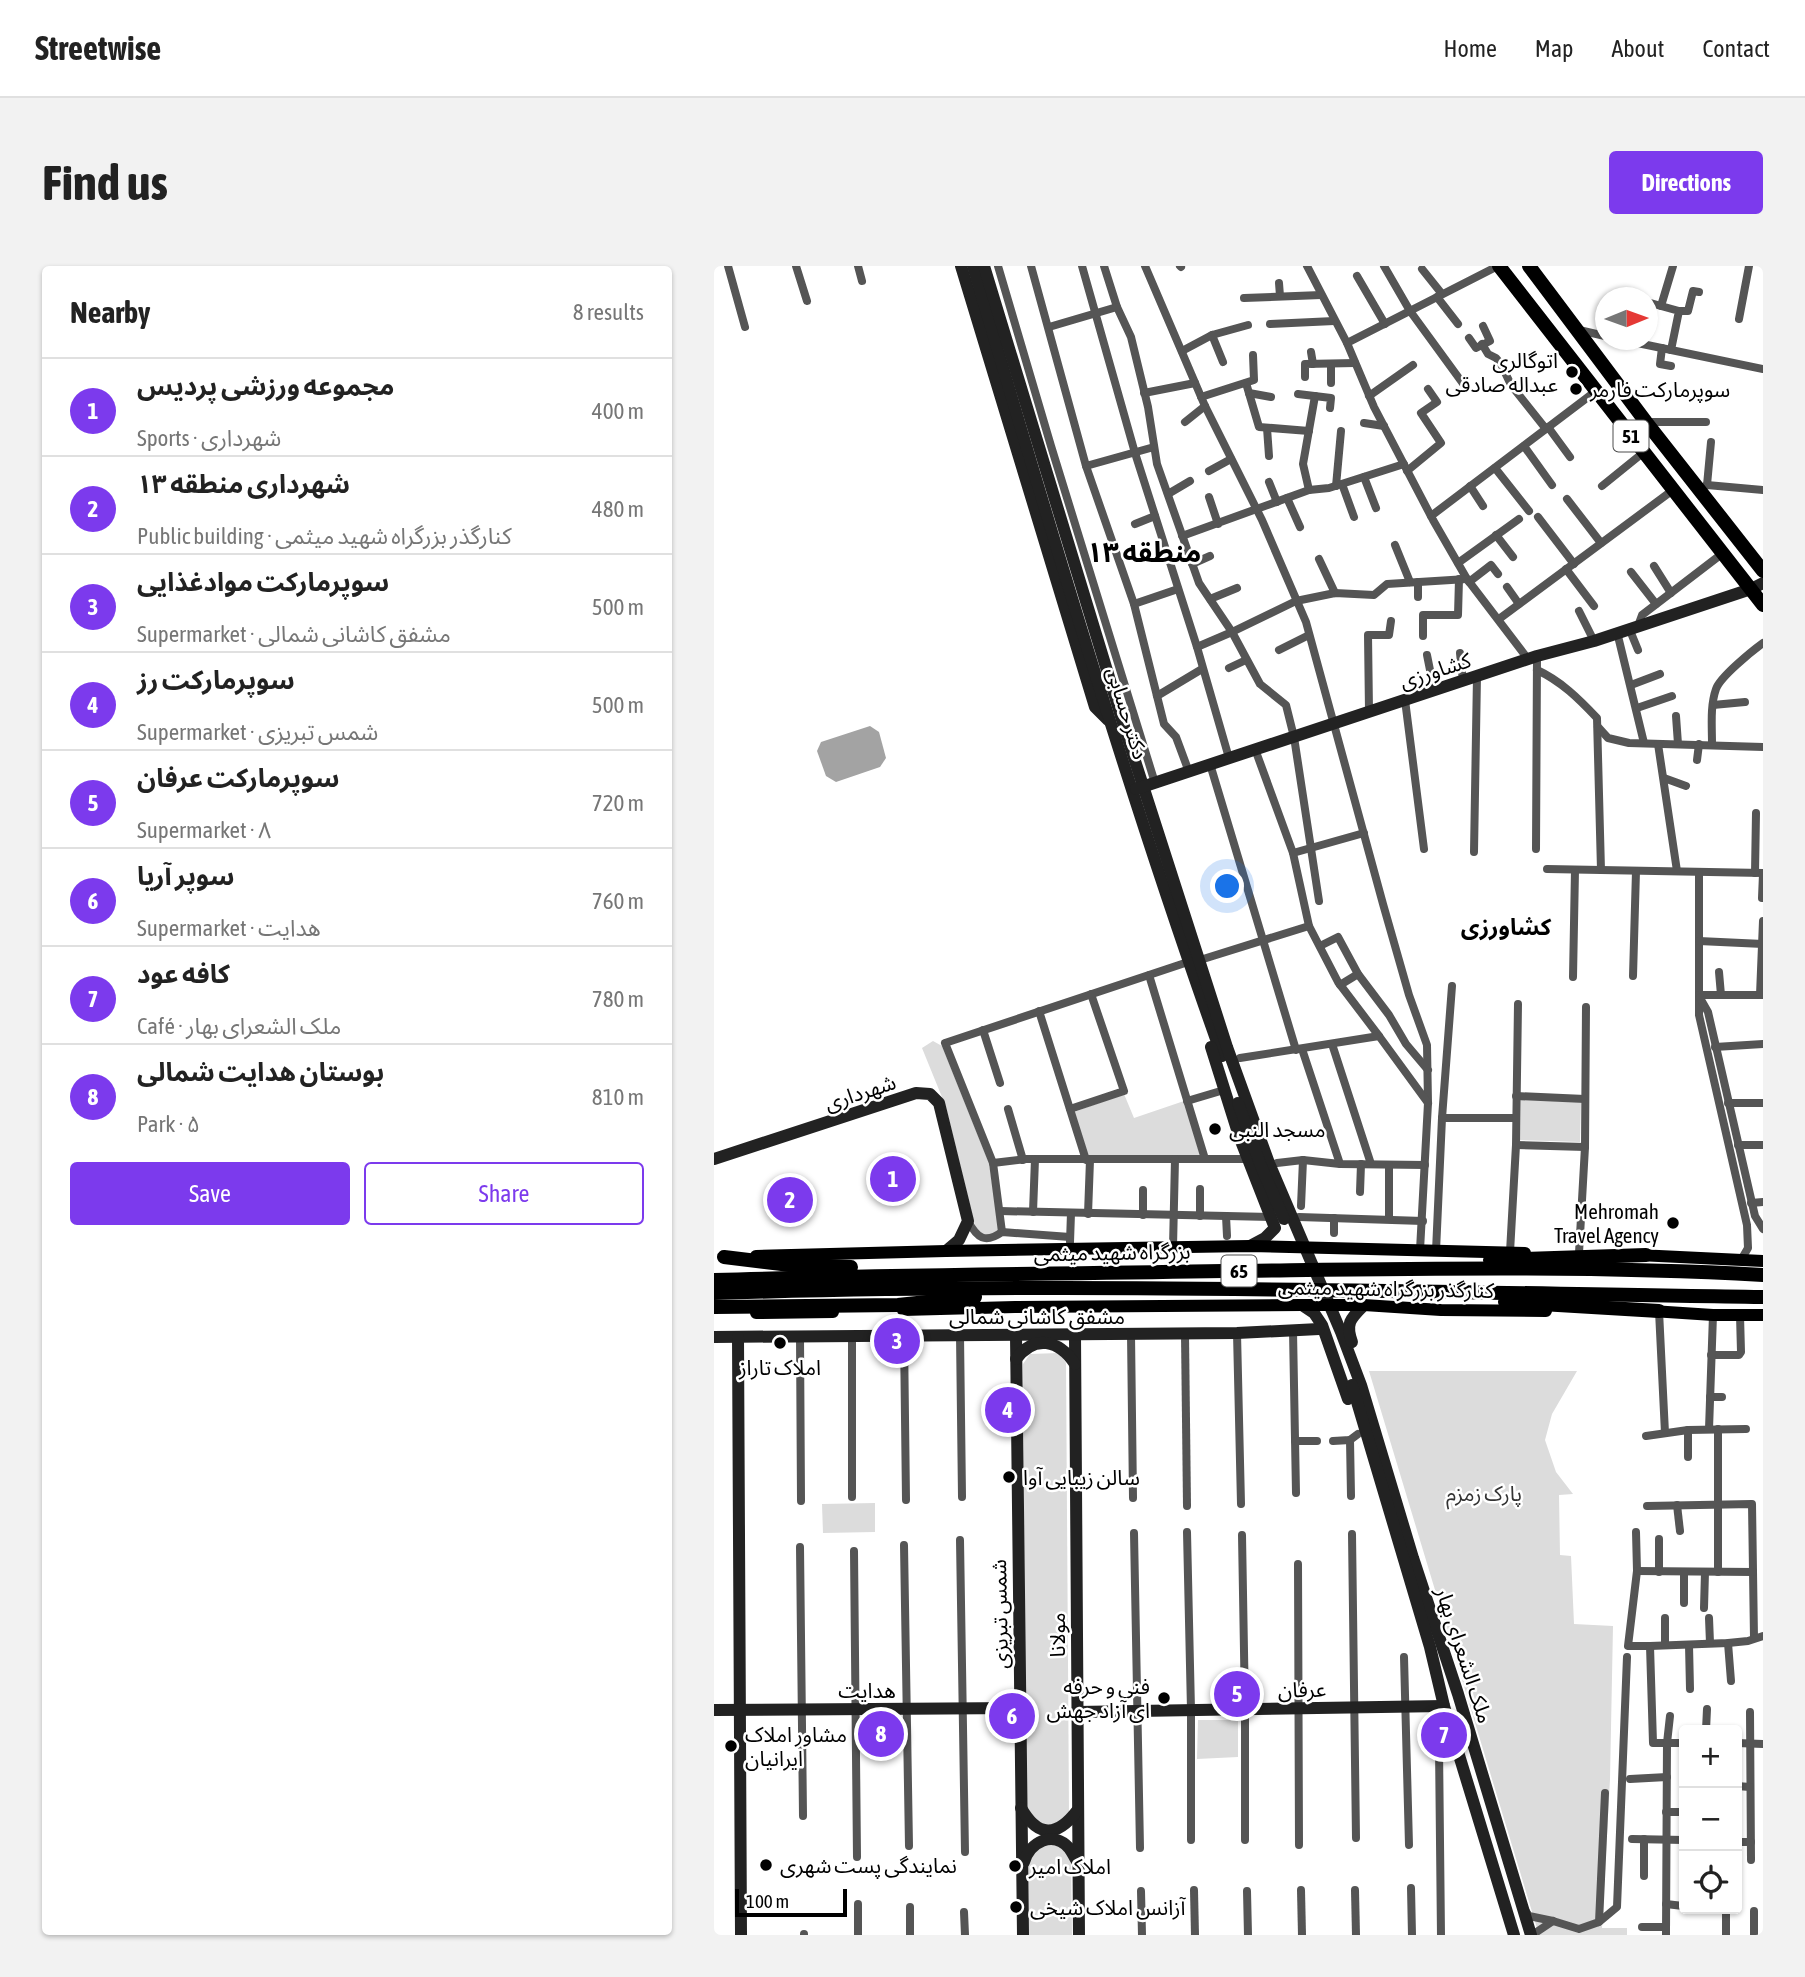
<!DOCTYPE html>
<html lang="en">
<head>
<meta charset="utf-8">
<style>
  body { margin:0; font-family:"Asap Condensed","Noto Sans Arabic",sans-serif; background:#f2f2f2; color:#222 }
  .controls { position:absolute; right:21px; bottom:21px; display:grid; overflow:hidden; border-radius:7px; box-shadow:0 2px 5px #0004 }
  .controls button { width:63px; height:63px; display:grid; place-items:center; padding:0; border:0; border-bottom:2px solid #e0e0e0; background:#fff; color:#222; font:35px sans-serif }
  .compass { position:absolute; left:881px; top:21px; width:63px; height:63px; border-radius:50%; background:#fff; box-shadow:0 2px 5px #0004; rotate:89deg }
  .scale { position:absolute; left:21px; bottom:18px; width:112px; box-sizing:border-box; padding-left:7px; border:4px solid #000; border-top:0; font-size:19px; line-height:24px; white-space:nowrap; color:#000; -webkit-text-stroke:5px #fff; paint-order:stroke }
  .you { position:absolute; left:514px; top:621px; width:24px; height:24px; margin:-18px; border:5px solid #fff; border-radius:50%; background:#1a73e8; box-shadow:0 0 0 10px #1a73e833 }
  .badge { display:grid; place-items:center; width:46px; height:46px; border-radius:50%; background:#7c3aed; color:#fff; font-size:23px; font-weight:700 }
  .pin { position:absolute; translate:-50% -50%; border:4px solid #fff; box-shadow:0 2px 7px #0006 }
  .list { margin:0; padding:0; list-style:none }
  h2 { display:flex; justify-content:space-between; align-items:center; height:91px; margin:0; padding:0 28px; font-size:30px }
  h2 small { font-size:23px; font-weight:400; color:#767676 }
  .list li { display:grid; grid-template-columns:46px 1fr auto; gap:21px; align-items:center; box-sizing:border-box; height:98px; padding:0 28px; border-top:2px solid #e0e0e0 }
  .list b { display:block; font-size:26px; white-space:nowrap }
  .list p { margin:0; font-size:23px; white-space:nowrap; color:#767676 }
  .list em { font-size:23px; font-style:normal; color:#767676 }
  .actions { display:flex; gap:14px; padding:21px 28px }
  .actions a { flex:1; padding:16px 0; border:2px solid #7c3aed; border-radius:7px; text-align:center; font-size:24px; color:#7c3aed }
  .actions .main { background:#7c3aed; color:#fff }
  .icon { flex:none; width:38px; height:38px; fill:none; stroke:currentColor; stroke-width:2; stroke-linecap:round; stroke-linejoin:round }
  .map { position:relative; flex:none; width:1049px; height:1669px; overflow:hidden; border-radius:7px }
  header { display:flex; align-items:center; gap:42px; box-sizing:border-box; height:98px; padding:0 35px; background:#fff; border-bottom:2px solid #e0e0e0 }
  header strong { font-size:33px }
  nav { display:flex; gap:38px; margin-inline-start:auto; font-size:24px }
  .intro { display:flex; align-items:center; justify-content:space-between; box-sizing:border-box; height:168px; padding:0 42px }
  h1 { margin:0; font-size:49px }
  .button { padding:18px 32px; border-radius:7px; background:#7c3aed; color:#fff; font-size:24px; font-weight:700 }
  main { display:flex; gap:42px; padding:0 42px }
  aside { flex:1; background:#fff; border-radius:7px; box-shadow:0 2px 5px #0004 }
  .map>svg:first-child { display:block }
</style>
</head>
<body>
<header>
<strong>Streetwise</strong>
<nav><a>Home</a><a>Map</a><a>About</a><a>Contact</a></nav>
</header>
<div class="intro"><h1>Find us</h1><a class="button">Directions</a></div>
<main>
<aside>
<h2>Nearby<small>8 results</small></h2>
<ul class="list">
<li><span class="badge">1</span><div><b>مجموعه ورزشی پردیس</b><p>Sports · شهرداری</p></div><em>400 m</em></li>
<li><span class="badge">2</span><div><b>شهرداری منطقه ۱۳</b><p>Public building · کنارگذر بزرگراه شهید میثمی</p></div><em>480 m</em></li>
<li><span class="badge">3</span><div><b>سوپرمارکت موادغذایی</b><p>Supermarket · مشفق کاشانی شمالی</p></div><em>500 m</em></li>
<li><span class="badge">4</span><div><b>سوپرمارکت رز</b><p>Supermarket · شمس تبریزی</p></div><em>500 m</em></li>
<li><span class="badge">5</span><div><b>سوپرمارکت عرفان</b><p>Supermarket · ۸</p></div><em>720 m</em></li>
<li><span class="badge">6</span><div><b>سوپر آریا</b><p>Supermarket · هدایت</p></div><em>760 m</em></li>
<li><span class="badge">7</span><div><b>کافه عود</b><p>Café · ملک الشعرای بهار</p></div><em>780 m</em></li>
<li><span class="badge">8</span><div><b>بوستان هدایت شمالی</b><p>Park · ۵</p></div><em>810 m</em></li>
</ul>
<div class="actions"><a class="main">Save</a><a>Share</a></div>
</aside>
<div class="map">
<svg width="1049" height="1669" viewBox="0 0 1049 1669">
  <rect width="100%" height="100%" fill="#fff"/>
  <g fill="#dcdcdc">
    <polygon points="219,775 228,780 275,897 285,963 281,968 270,971 263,968 232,841 208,782"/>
    <polygon points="410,828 420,852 470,835 486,889 375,891 360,846"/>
    <polygon points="807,834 867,836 866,876 806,874"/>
    <polygon points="345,1087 352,1097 355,1548 345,1558 333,1562 312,1550 309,1098 316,1088"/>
    <polygon points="655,1105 863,1105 838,1148 831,1174 842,1206 859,1228 845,1229 846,1289 857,1290 860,1358 899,1360 896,1513 888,1662 913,1662 913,1669 825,1669"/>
    <polygon points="161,1237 161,1266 109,1267 108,1238"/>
    <polygon points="185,1450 186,1486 149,1486 147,1451"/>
    <polygon points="484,1454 524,1454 524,1491 483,1493"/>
    <polygon points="333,1578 348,1581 357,1592 358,1669 312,1669 310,1605 318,1582"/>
  </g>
  <polygon fill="#a3a3a3" points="156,460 165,466 172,492 166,501 122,516 112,510 103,485 107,476"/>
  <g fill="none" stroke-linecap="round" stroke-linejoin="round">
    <g stroke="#555" stroke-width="8">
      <polyline points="14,0 31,61"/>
      <polyline points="82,0 93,35"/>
      <polyline points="144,0 148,15"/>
      <polyline points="284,0 337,180 441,517"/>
      <polyline points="317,0 372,200 420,338 450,458 462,471 475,506"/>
      <polyline points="368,0 421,187 483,381 515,492"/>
      <polyline points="390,0 403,41 417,71 434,141 443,198 485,317 518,366 546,418 572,439 580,471 605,635"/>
      <polyline points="431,0 491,140 548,254 592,356 669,638 695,729 713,779 714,837 706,984"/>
      <polyline points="466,0 467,1"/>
      <polyline points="593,0 633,77 660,141 719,254 753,313 814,393"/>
      <polyline points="670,0 696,45 750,119"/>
      <polyline points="708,3 728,28"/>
      <polyline points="643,10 671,58"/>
      <polyline points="565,17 566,30"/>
      <polyline points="904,27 918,32"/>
      <polyline points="723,31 744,58"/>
      <polyline points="530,32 607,29"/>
      <polyline points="933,36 947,40"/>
      <polyline points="965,45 974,45 979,25 985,26"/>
      <polyline points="1025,53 1035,0"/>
      <polyline points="556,58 620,55"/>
      <polyline points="335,61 403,41"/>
      <polyline points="865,64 891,70"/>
      <polyline points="498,69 509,96"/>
      <polyline points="755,72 762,82 776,75 769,60"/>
      <polyline points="909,74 1049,103"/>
      <polyline points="633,77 784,0"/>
      <polyline points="768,78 774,88 782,92 787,98 797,119 832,163"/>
      <polyline points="948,82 946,98 957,100"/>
      <polyline points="957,84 965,45 947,40 959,0"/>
      <polyline points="468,85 498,69 534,59"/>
      <polyline points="597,86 599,98"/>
      <polyline points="617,98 617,117"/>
      <polyline points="591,111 591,98 641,97"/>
      <polyline points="532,117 545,161 595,165"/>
      <polyline points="430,127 481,117"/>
      <polyline points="535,127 557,131"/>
      <polyline points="584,128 617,132 616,142"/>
      <polyline points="655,130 699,99"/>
      <polyline points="487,131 540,114 539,89"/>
      <polyline points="471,156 491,140"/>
      <polyline points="932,156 992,156"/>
      <polyline points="650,157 670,160"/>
      <polyline points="834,161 856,191"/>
      <polyline points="553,162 555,190"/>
      <polyline points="810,180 838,219"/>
      <polyline points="372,200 440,181"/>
      <polyline points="781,202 815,245"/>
      <polyline points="495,205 517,193"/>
      <polyline points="693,205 727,177 707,147 723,136 714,123"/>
      <polyline points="650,211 662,242"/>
      <polyline points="555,216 563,236"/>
      <polyline points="628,218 640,251"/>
      <polyline points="993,219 997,176"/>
      <polyline points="622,220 627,165"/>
      <polyline points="756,220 769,240"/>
      <polyline points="888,220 930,186"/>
      <polyline points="595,224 589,198 601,130"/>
      <polyline points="985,224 993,219 1049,224"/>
      <polyline points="454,228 476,215"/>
      <polyline points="495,231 504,258"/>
      <polyline points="573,232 586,261"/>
      <polyline points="853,233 887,277"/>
      <polyline points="717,250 882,125"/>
      <polyline points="824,251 860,298"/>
      <polyline points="421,258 441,250"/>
      <polyline points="782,269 799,291"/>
      <polyline points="468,270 595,224 615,222 690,198"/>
      <polyline points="681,279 696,316"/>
      <polyline points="605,293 621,327"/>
      <polyline points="744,297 805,253"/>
      <polyline points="478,298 496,290"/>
      <polyline points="940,300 957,327"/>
      <polyline points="852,303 880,340"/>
      <polyline points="917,306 942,338"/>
      <polyline points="755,316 777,299 784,308"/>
      <polyline points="793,321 805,338"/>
      <polyline points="704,331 704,316"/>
      <polyline points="496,333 523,322"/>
      <polyline points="420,338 464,323"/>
      <polyline points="865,345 880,375"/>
      <polyline points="785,353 959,224"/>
      <polyline points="924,360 928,349 1009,287"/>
      <polyline points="915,362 924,384"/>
      <polyline points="903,366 930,477"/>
      <polyline points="709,370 709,349 744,349 745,313"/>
      <polyline points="483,381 518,366 582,335 621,327 660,329 673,318 753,313"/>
      <polyline points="565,384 595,369"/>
      <polyline points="746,387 749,415"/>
      <polyline points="713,389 720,424"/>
      <polyline points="515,402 532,394"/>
      <path d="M823 404C847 415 865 433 883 452L887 604"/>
      <polyline points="917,419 946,408"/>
      <polyline points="443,430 488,403"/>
      <polyline points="691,434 710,583"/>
      <polyline points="999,439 1031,436"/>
      <polyline points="923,442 958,430"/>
      <polyline points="655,445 654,369 675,369 677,355"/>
      <polyline points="962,450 964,478"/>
      <polyline points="884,461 894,472 915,477 1049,481"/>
      <polyline points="944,478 963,605"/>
      <path d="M998 478C998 460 996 440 1002 423 1006 411 1038 385 1049 377"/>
      <polyline points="541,483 579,587"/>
      <polyline points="983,494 985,478"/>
      <polyline points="496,498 582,784"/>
      <polyline points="950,512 972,520"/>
      <polyline points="650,567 579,587 595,660 624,716 665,770"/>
      <polyline points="822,583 823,390"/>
      <polyline points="760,586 763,410"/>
      <polyline points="833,603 1049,607"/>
      <polyline points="985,606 985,749 1033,959 1034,982 1027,994"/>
      <polyline points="1041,607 1042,547"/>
      <polyline points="1048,632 1049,608"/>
      <polyline points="985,675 1049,678"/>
      <polyline points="606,680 624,671 644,708 675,749 692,778 714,804"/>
      <polyline points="486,694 595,660"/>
      <polyline points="1005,706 1007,729"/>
      <polyline points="435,709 491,893"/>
      <polyline points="919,710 922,605"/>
      <polyline points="859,711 861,604"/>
      <polyline points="626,719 644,708"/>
      <polyline points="985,729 1048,729"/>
      <polyline points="1046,729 1049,655"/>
      <polyline points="986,732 994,746 1041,950 1049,963"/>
      <polyline points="325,745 372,894"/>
      <polyline points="269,764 286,817"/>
      <polyline points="618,778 657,898"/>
      <polyline points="1001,781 1049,778"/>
      <polyline points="588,783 626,898"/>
      <polyline points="526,792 665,770 714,837"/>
      <polyline points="802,830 871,833"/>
      <polyline points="473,835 510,824"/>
      <polyline points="1014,837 1049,837"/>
      <polyline points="294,843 309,894"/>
      <polyline points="356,843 410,825 377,728"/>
      <polyline points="728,852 802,852"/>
      <polyline points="802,879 871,881"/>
      <polyline points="1024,879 1049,879"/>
      <polyline points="279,897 312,893 534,893"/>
      <polyline points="563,897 589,894 626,898 711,899"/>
      <polyline points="675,899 675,950"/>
      <polyline points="429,924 429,949"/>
      <polyline points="646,926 647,898"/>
      <polyline points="1037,937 1049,936"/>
      <polyline points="587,940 589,894"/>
      <polyline points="286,945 557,951"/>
      <polyline points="319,946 321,893"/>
      <polyline points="374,948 376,894"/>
      <polyline points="486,950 486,923"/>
      <polyline points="512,950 513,970"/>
      <polyline points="585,951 709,955"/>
      <path d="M254 955C263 972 271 978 288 966L356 971"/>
      <polyline points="288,966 279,897 231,777 474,696"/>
      <polyline points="620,967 620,952"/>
      <polyline points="356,976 357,947"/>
      <polyline points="459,981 461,893"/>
      <polyline points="722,985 728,852 738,720"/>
      <polyline points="796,986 802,879 804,738"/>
      <polyline points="865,987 871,881 872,741"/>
      <polyline points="945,1045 951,1167"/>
      <polyline points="579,1065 582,1227"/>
      <polyline points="523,1067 527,1238"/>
      <polyline points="417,1068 419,1232"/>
      <polyline points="471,1068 473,1240"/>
      <polyline points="246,1069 248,1231"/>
      <polyline points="86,1070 87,1235"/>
      <polyline points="138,1070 138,1231"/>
      <polyline points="190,1070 192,1234"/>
      <polyline points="997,1089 1025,1089 1027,1086 1026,1049"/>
      <polyline points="996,1131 1008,1131"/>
      <polyline points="995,1163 999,1049"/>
      <polyline points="932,1170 974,1164 1032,1163"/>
      <polyline points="636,1174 637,1230"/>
      <polyline points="581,1175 603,1175"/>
      <polyline points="619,1175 636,1174 644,1168"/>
      <polyline points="974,1191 974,1164"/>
      <polyline points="963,1239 966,1265"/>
      <polyline points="933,1240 1038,1238 1040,1372"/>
      <polyline points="473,1266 477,1444 477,1574"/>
      <polyline points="922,1266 923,1305 914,1380 936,1380 1014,1377 1034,1375 1049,1370"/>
      <polyline points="420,1267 426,1582"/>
      <polyline points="638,1268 642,1572"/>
      <polyline points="528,1269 531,1443 531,1574"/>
      <polyline points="246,1274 251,1586"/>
      <polyline points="190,1279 195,1580"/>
      <polyline points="86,1281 89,1550"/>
      <polyline points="140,1285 143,1591"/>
      <polyline points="584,1298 585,1579"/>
      <polyline points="923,1305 1039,1306"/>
      <polyline points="945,1306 945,1273"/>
      <polyline points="970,1306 970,1337"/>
      <polyline points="1004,1306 1004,1163"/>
      <polyline points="990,1342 991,1306"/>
      <polyline points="951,1352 951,1379"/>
      <polyline points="995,1352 996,1377"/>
      <polyline points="1014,1377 1017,1415"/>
      <polyline points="975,1379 976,1423"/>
      <polyline points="936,1380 939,1477 953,1477 956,1450"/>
      <polyline points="690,1391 695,1579"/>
      <polyline points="1036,1446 1037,1594"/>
      <polyline points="992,1464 993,1443"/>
      <polyline points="1023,1477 1049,1478"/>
      <polyline points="725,1481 727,1669"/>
      <polyline points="916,1513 953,1511"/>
      <polyline points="1023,1520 1036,1521"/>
      <polyline points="952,1546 970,1546"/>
      <polyline points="918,1573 970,1574"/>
      <polyline points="930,1573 930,1610"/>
      <polyline points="1023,1576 1037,1576"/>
      <polyline points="697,1622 698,1669"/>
      <polyline points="480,1624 481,1669"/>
      <polyline points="587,1624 588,1669"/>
      <polyline points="641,1624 642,1669"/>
      <polyline points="427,1625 428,1669"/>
      <polyline points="533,1625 534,1669"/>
      <polyline points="144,1638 144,1669"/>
      <polyline points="952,1638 969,1640"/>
      <polyline points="196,1641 196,1669"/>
      <polyline points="811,1644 815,1650 839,1655 865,1663 885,1656 891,1527"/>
      <polyline points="1040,1645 1040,1669"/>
      <polyline points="250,1646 251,1669"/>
      <polyline points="885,1656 903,1641 913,1391"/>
      <polyline points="928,1661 952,1661"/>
      <polyline points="90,1668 90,1669"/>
      <polyline points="821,1669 821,1667 839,1655"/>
      <polyline points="952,1669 953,1477 970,1477"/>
      <polyline points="1012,1669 1012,1643"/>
    </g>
    <g stroke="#222" stroke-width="12">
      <polyline points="247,0 381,441 394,454"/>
      <path d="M259 0C337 265 415 530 508 790"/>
      <polyline points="270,0 412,467 513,781 555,897 627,1066 647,1119 699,1292 744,1428 817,1669"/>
      <polyline points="422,523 823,390 880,375 1037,323 1049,317"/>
      <polyline points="497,781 525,870 561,962 551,972 536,980"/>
      <polyline points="524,837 547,900 570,953"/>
      <polyline points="0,893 202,827 216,828 225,837 254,955 245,974 232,985"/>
      <polyline points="588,1039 600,1047 608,1059 634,1133"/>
      <polyline points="302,1069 309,1669"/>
      <polyline points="361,1069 365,1669"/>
      <polyline points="0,1071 523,1067 605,1063"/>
      <polyline points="24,1071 27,1669"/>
      <path d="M638 1076C631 1057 637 1052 650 1039"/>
      <path d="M302 1093C321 1068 345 1074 361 1098"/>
      <polyline points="638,1119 716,1381 730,1440 800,1669"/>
      <polyline points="0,1444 306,1442"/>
      <polyline points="363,1446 730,1440"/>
      <path d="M307 1542C324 1572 343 1571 363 1545"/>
      <path d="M310 1596C316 1576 339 1564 355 1582 358 1586 361 1592 364 1597"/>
    </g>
    <g stroke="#000" stroke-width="12">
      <polyline points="924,989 1049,995"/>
      <polyline points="42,990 232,985 536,980 811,987"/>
      <polyline points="189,1044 301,1041 588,1039 650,1039 727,1044 832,1045"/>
      <polyline points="938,1045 999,1049 1049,1049"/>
      <polyline points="42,1047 119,1046"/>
    </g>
    <g stroke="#000" stroke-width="14">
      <polyline points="785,0 1049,339"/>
      <polyline points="815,0 932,156 1049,305"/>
      <polyline points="10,991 76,999 137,1001"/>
      <polyline points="776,994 932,989"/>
      <path d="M0 1014C170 1009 339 1008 509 1005 689 1003 869 999 1049 1009"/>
      <path d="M0 1027C350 1016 699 1026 1049 1031"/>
      <polyline points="791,1036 945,1045"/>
      <polyline points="0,1041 184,1039 261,1031"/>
    </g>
  </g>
  <g fill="#000" stroke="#fff" stroke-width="2.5">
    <circle cx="858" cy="106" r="7"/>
    <circle cx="862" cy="123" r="7"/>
    <circle cx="501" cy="863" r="7"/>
    <circle cx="959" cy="957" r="7"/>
    <circle cx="66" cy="1077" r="7"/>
    <circle cx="295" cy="1211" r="7"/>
    <circle cx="450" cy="1432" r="7"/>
    <circle cx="17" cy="1480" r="7"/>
    <circle cx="52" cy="1599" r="7"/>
    <circle cx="301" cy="1600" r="7"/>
    <circle cx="302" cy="1641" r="7"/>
  </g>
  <g text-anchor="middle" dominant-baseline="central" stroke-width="5" stroke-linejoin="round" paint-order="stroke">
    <g fill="#fff" stroke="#4c4c4c" stroke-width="2">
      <rect x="899.5" y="154.5" width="35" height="31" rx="5"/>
      <rect x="507.5" y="989.5" width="35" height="31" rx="5"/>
    </g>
    <g font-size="19" font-weight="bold" fill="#000">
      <text x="917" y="170">51</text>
      <text x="525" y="1005">65</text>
    </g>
    <g font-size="21" fill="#000" stroke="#fff" text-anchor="start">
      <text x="844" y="94" text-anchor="end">اتوگالری<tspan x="844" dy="24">عبداله صادقی</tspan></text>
      <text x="876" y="123">سوپرمارکت فارمر</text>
      <text x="515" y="863">مسجد النبی</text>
      <text x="945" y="945" text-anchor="end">Mehromah<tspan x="945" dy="24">Travel Agency</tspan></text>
      <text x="66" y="1101" text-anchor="middle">املاک تاراز</text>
      <text x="309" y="1211">سالن زیبایی آوا</text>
      <text x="436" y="1420" text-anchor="end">فنی و حرفه<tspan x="436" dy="24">ای آزاد جهش</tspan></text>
      <text x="31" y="1468">مشاور املاک<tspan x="31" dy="24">ایرانیان</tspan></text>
      <text x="66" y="1599">نمایندگی پست شهری</text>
      <text x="315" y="1600">املاک امیر</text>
      <text x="316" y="1641">آزانس املاک شیخی</text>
    </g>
    <g font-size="21" fill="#000" stroke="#fff">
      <text transform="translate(721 404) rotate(-18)">کشاورزی</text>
      <text transform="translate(414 447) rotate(73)">دکتر حسابی</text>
      <text transform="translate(146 826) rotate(-18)">شهرداری</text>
      <text transform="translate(398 986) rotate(-1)">بزرگراه شهید میثمی</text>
      <text transform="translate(672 1022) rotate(1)">کنارگذر بزرگراه شهید میثمی</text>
      <text x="323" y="1050">مشفق کاشانی شمالی</text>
      <text transform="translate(285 1348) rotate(-91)">شمس تبریزی</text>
      <text transform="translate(343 1369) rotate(-90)">مولانا</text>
      <text transform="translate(751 1389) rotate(72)">ملک الشعرای بهار</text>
      <text transform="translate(588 1423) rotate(-1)">عرفان</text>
      <text x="153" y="1424">هدایت</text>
    </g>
    <g font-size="21" fill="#333" stroke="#fff">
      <text x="770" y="1227">پارک زمزم</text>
    </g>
    <g font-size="23" font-weight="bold" fill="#000" stroke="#fff">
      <text x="792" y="661">کشاورزی</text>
    </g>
    <g font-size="28" font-weight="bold" fill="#000" stroke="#fff">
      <text x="430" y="286">منطقه ۱۳</text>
    </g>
  </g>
</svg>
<div class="controls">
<button>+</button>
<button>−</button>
<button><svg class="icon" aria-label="locate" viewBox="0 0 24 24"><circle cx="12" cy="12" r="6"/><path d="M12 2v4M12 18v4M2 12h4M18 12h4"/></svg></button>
</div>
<svg class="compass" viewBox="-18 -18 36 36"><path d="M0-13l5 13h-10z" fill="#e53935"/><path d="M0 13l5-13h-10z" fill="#767676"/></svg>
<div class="scale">100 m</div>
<div class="you"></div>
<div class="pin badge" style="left:179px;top:913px">1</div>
<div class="pin badge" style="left:76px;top:934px">2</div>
<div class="pin badge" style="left:183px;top:1075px">3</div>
<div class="pin badge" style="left:294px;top:1144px">4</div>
<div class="pin badge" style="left:523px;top:1428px">5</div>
<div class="pin badge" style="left:298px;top:1450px">6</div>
<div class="pin badge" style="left:730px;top:1469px">7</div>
<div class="pin badge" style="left:167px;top:1468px">8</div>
</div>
</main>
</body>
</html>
